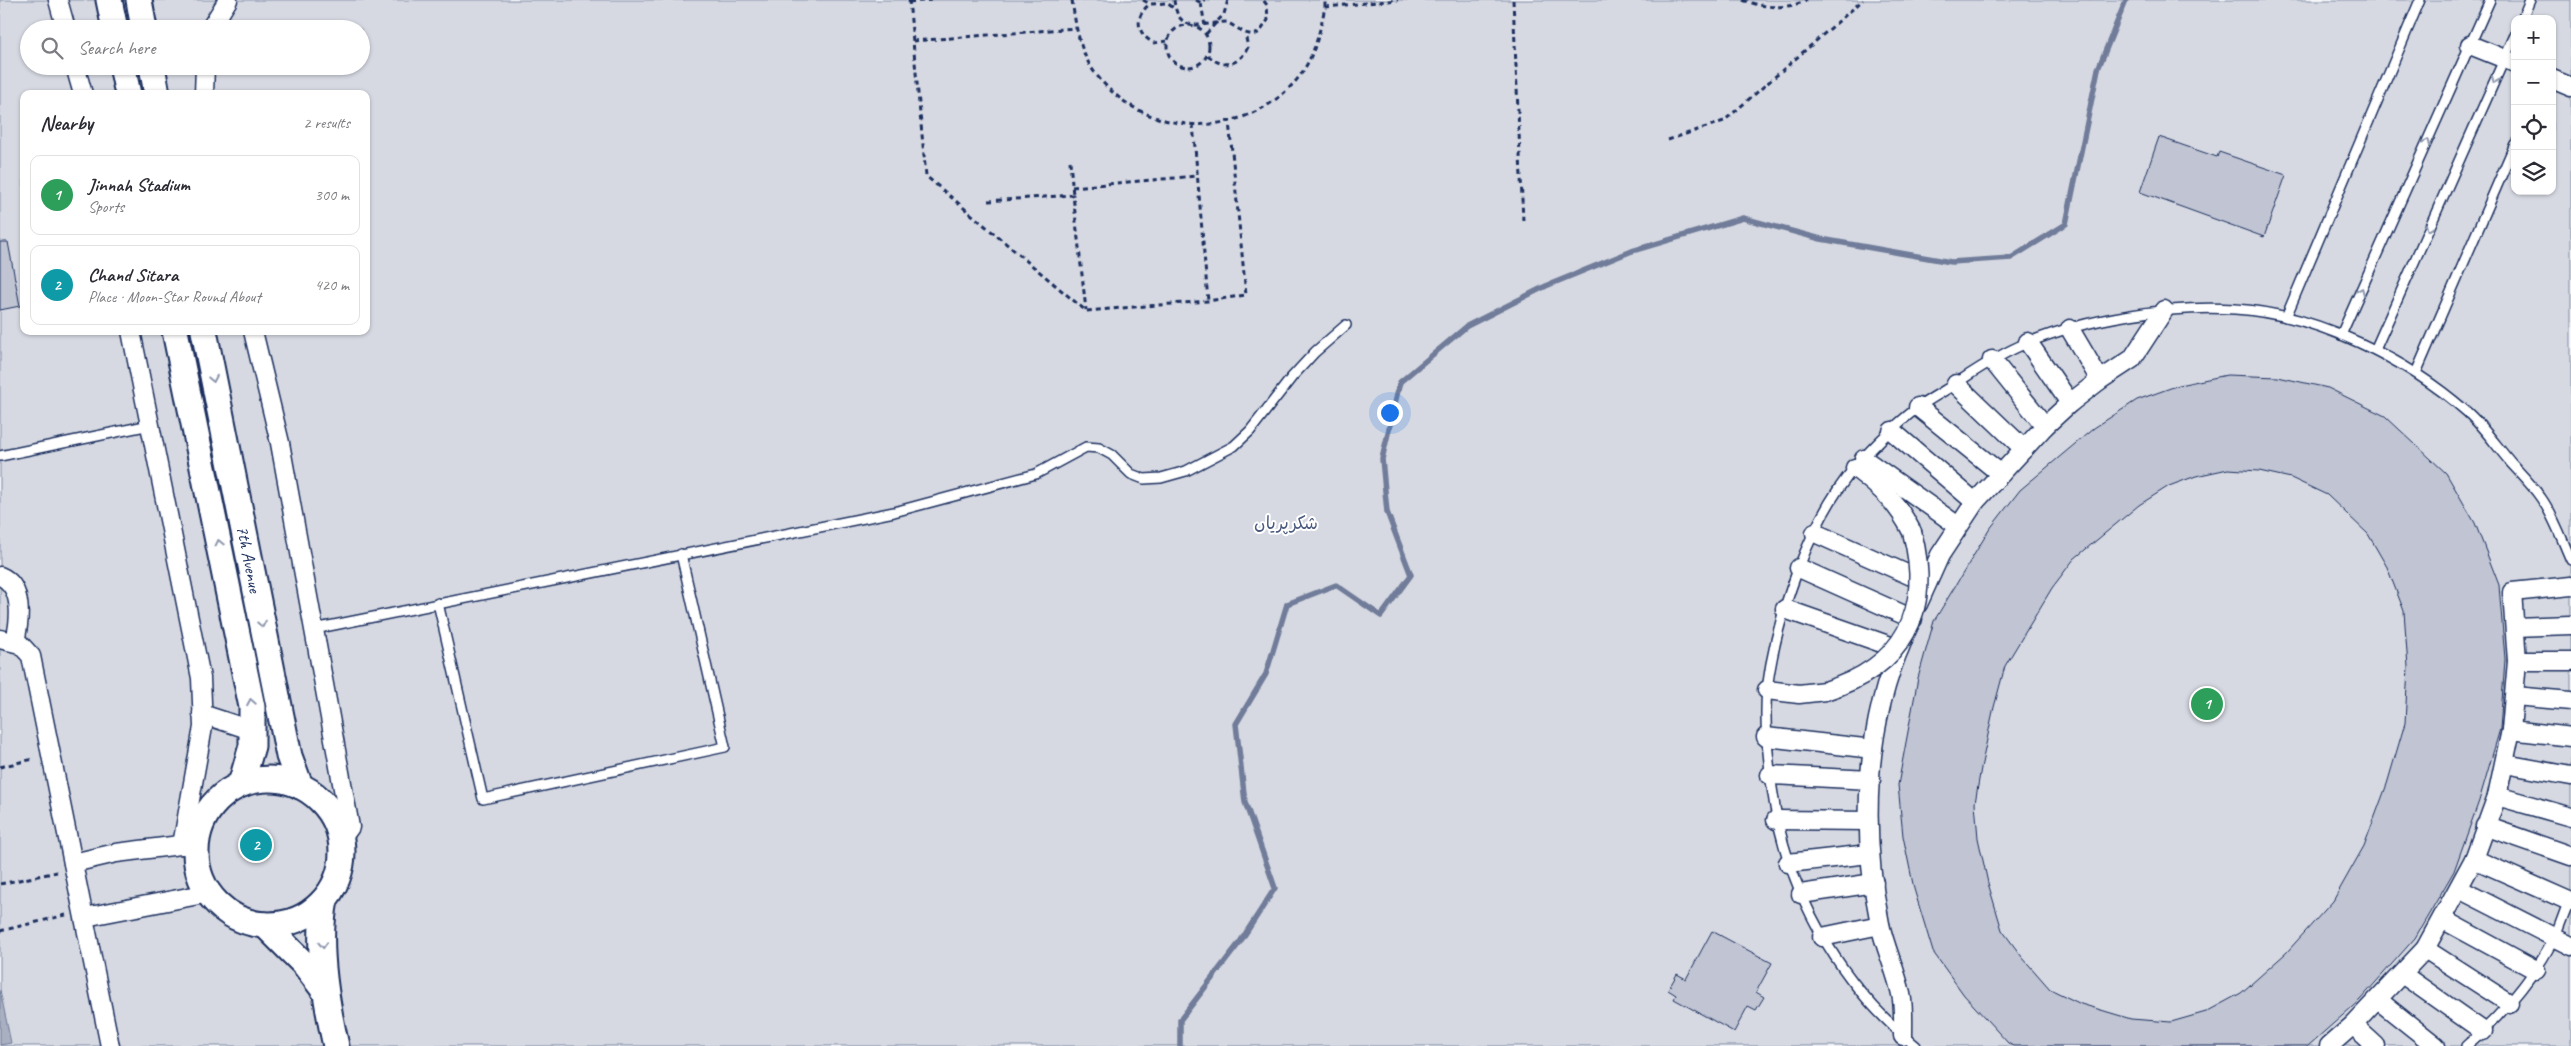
<!DOCTYPE html>
<html lang="en">
<head>
<meta charset="utf-8">
<style>
  body { margin:0; font-family:Caveat,"Playpen Sans Arabic",sans-serif; background:#f7f7f7; color:#2b2b33 }
  .controls { position:absolute; right:15px; top:15px; display:grid; overflow:hidden; border-radius:10px; box-shadow:0 1px 4px #0004 }
  .controls button { width:45px; height:45px; display:grid; place-items:center; padding:0; border:0; border-bottom:1px solid #e1e1e2; background:#fff; color:#2b2b33; font:25px sans-serif }
  .you { position:absolute; left:1389px; top:412px; width:18px; height:18px; margin:-12px; border:4px solid #fff; border-radius:50%; background:#1a73e8; box-shadow:0 0 0 8px #1a73e833 }
  .badge { display:grid; place-items:center; width:32px; height:32px; border-radius:50%; background:#1f6fb2; color:#fff; font-size:16px; font-weight:700 }
  .pin { position:absolute; translate:-50% -50%; border:2px solid #fff; box-shadow:0 1px 5px #0006 }
  .list { margin:0; padding:0; list-style:none }
  h2 { display:flex; justify-content:space-between; align-items:center; height:65px; margin:0; padding:0 20px; font-size:21px }
  h2 small { font-size:16px; font-weight:400; color:#7c7c81 }
  .list li { display:grid; grid-template-columns:32px 1fr auto; gap:15px; align-items:center; box-sizing:border-box; height:80px; margin:0 10px 10px; padding:0 10px; border:1px solid #e1e1e2; border-radius:10px }
  .list b { display:block; font-size:19px; white-space:nowrap }
  .list p { margin:0; font-size:16px; white-space:nowrap; color:#7c7c81 }
  .list em { font-size:16px; font-style:normal; color:#7c7c81 }
  .icon { flex:none; width:28px; height:28px; fill:none; stroke:currentColor; stroke-width:2; stroke-linecap:round; stroke-linejoin:round }
  .map { position:relative; flex:none; width:2571px; height:1046px; overflow:hidden }
  .search { position:absolute; background:#fff; box-shadow:0 1px 4px #0004; left:20px; top:20px; width:350px; height:55px; display:flex; align-items:center; gap:12px; box-sizing:border-box; padding:0 18px; border-radius:28px; color:#7c7c81; font-size:19px }
  .panel { position:absolute; background:#fff; box-shadow:0 1px 4px #0004; left:20px; top:90px; width:350px; height:245px; border-radius:10px }
  .map>svg:first-child { display:block }
</style>
</head>
<body>
<div class="map">
<svg width="2571" height="1046" viewBox="0 0 2571 1046">
  <rect width="100%" height="100%" fill="#f6f7f9"/>
  <filter id="ink" filterUnits="userSpaceOnUse"><feTurbulence type="fractalNoise" baseFrequency=".02" numOctaves="2"/><feDisplacementMap in="SourceGraphic" scale="10" xChannelSelector="R" yChannelSelector="G"/><feConvolveMatrix kernelMatrix="1 2 1 2 8 2 1 2 1" color-interpolation-filters="sRGB"/></filter>
  <g filter="url(#ink)">
    <path fill="#d6d9e2" stroke="#7884a0" fill-rule="evenodd" d="M0 0H2571V1046H0ZM2515 19H2552V191H2515ZM29 29H361V66H29ZM24 94H366V331H24Z"/>
    <polygon fill="#a9b0c1" stroke="#707c99" points="0,990 11,1043 0,1045"/>
    <g fill="none" stroke-linecap="round" stroke-linejoin="round">
      <polyline stroke="#707c99" stroke-width="5.5" points="1180,1046 1180,1020 1240,942 1275,888 1245,802 1236,724 1266,674 1287,604 1336,585 1381,616 1411,575 1387,512 1382,459 1400,382 1467,326 1546,286 1632,251 1743,218 1821,239 1951,262 2011,258 2066,224 2098,69 2126,0"/>
    </g>
    <g fill="#c0c4d3" stroke="#1b2f5e" fill-rule="evenodd">
      <polygon points="2159,137 2217,157 2219,152 2286,175 2264,237 2140,192"/>
      <polygon points="0,242 8,242 20,306 0,310"/>
      <path d="M2227 375 2278 377 2328 388 2385 416 2446 473 2475 523 2499 585 2505 659 2500 729 2479 801 2454 871 2415 938 2360 1000 2308 1046H2013L2008 1043 1964 995 1933 952 1914 889 1903 836 1898 785 1918 678 1934 621 1989 530 2020 490 2094 428 2137 400 2179 385ZM2228 469 2259 471 2291 478 2327 495 2368 534 2387 567 2404 611 2408 667 2405 723 2387 784 2364 846 2333 901 2286 953 2241 993 2206 1012 2171 1022 2131 1019 2081 1004 2050 989 2022 957 2002 930 1988 883 1978 838 1975 803 1981 768 1993 711 2005 666 2052 588 2074 559 2139 505 2169 486 2196 476Z"/>
      <polygon points="1712,931 1772,963 1756,992 1764,997 1756,1010 1748,1006 1734,1032 1674,999 1676,995 1668,990 1677,974 1686,979"/>
    </g>
    <g fill="none" stroke-linecap="round" stroke-linejoin="round">
      <defs>
        <g id="lane">
          <polyline points="2522,19 2530,0"/>
          <polyline points="2286,317 2420,0"/>
          <polyline points="2341,335 2490,0"/>
          <polyline points="2375,350 2515,35"/>
          <polyline points="2416,373 2515,144"/>
          <polyline points="0,456 150,425"/>
          <polyline points="438,603 483,799 725,747 681,554"/>
          <polyline points="314,629 894,512 1036,474 1086,447 1099,448 1112,455 1131,474 1144,479 1161,478 1186,471 1234,446 1250,431 1292,377 1315,352 1346,325"/>
          <path d="M1916 1046C1837 983 1785 887 1772 788 1768 755 1764 722 1767 689 1776 619 1809 520 1856 466 1874 446 1895 425 1916 409 1930 398 1947 390 1961 380 1982 366 2004 352 2027 343 2087 318 2171 305 2235 309 2316 314 2407 359 2467 412 2484 427 2497 447 2512 464 2522 475 2533 486 2541 498 2554 516 2562 540 2571 560"/>
          <path d="M2466 1046C2501 1016 2532 980 2554 939 2560 926 2564 912 2570 899"/>
        </g>
        <g id="street">
          <polyline points="58,0 66,29"/>
          <polyline points="210,29 228,0"/>
          <polyline points="2470,45 2515,63"/>
          <polyline points="75,66 83,94"/>
          <polyline points="2552,79 2571,87"/>
          <polyline points="204,94 205,66"/>
          <polyline points="2070,329 2100,380"/>
          <polyline points="131,331 201,678 203,727 182,845"/>
          <polyline points="253,331 280,443 350,827 342,838"/>
          <polyline points="2028,342 2070,403"/>
          <polyline points="1992,360 2045,426"/>
          <polyline points="1956,384 2024,449"/>
          <polyline points="1918,407 2001,474"/>
          <polyline points="1892,431 1975,502"/>
          <polyline points="1864,459 1958,526"/>
          <path d="M1855 468C1881 488 1897 502 1912 532"/>
          <polyline points="1815,533 1927,583"/>
          <polyline points="1799,568 1913,619"/>
          <path d="M0 576C24 586 20 621 15 641"/>
          <polyline points="1918,604 1940,555 1975,502 2045,426 2070,403 2100,380 2132,359 2164,310"/>
          <polyline points="1785,609 1899,649"/>
          <polyline points="2516,627 2571,625"/>
          <polyline points="0,639 20,644 31,656 110,1046"/>
          <polyline points="2517,661 2571,661"/>
          <polyline points="1767,690 1799,694 1825,691"/>
          <polyline points="2515,696 2571,701"/>
          <polyline points="202,714 254,731"/>
          <polyline points="2511,730 2571,737"/>
          <polyline points="1766,737 1873,749"/>
          <polyline points="2505,764 2571,776"/>
          <polyline points="1770,775 1871,780"/>
          <polyline points="2497,796 2571,817"/>
          <polyline points="1776,820 1867,821"/>
          <polyline points="2485,826 2571,856"/>
          <polyline points="2474,859 2569,901"/>
          <polyline points="73,863 116,853 196,843"/>
          <polyline points="1788,863 1869,854"/>
          <polyline points="2459,889 2571,946"/>
          <polyline points="1801,894 1874,883"/>
          <polyline points="85,917 209,893"/>
          <polyline points="2442,919 2536,970"/>
          <polyline points="1822,937 1880,925"/>
          <polyline points="2425,949 2509,1003"/>
          <polyline points="2402,974 2483,1031"/>
          <polyline points="2378,1000 2436,1046"/>
          <polyline points="2353,1025 2376,1046"/>
          <path d="M1903 1036C1903 1022 1904 1007 1901 994 1896 970 1885 948 1880 924 1861 832 1864 727 1903 640"/>
          <polyline points="2329,1046 2353,1025 2425,949 2474,859 2497,796 2511,730 2517,661 2512,592 2571,586"/>
        </g>
        <g id="secondary">
          <polyline points="109,0 115,29"/>
          <polyline points="139,0 144,29"/>
          <polyline points="122,66 128,94"/>
          <polyline points="152,66 157,94"/>
          <polyline points="175,331 252,707 252,746 241,784"/>
          <polyline points="204,331 289,756 300,786"/>
          <circle cx="269" cy="852" r="73"/>
          <path d="M325 900C316 945 326 1002 336 1046"/>
          <polyline points="265,925 305,965 324,990"/>
        </g>
      </defs>
      <use href="#lane" stroke="#1b2f5e" stroke-width="12"/>
      <use href="#street" stroke="#1b2f5e" stroke-width="21"/>
      <use href="#secondary" stroke="#1b2f5e" stroke-width="29"/>
      <g stroke="#1b2f5e" stroke-width="3" stroke-dasharray="5 4" stroke-linecap="butt">
        <polyline points="909,0 926,176 1086,311 1208,301 1246,295 1229,121"/>
        <path d="M1072 0C1076 28 1080 56 1099 78 1147 137 1239 140 1291 86 1313 64 1319 35 1325 7V0"/>
        <polyline points="1143,0 1150,4"/>
        <path d="M1174 0C1178 37 1205 22 1227 22L1245 33 1254 35 1260 32 1268 20 1267 5 1263 0"/>
        <polyline points="1196,0 1201,3 1205,0"/>
        <polyline points="1513,0 1523,221"/>
        <path d="M1743 0C1764 8 1787 10 1807 0"/>
        <polyline points="909,2 934,0"/>
        <polyline points="1201,3 1205,26"/>
        <polyline points="1325,7 1398,0"/>
        <circle cx="1188" cy="46" r="21"/>
        <polyline points="1206,34 1224,14 1228,0"/>
        <polyline points="913,41 1076,28"/>
        <path d="M1167 41 1154 43C1136 34 1134 16 1150 4L1167 3 1175 9"/>
        <path d="M1208 55C1222 70 1240 65 1248 47L1245 34"/>
        <polyline points="1193,124 1208,301"/>
        <polyline points="1668,140 1724,121 1863,0"/>
        <polyline points="1070,161 1073,195"/>
        <polyline points="1072,187 1197,176"/>
        <polyline points="988,201 1073,195 1086,310"/>
        <polyline points="0,767 33,759"/>
        <polyline points="0,884 57,872"/>
        <polyline points="0,931 66,915"/>
      </g>
      <use href="#lane" stroke="#fff" stroke-width="9"/>
      <use href="#street" stroke="#fff" stroke-width="18"/>
      <use href="#secondary" stroke="#fff" stroke-width="25"/>
      <defs>
        <path id="street-bridge" d="M1825 691C1903 667 1933 612 1912 532"/>
      </defs>
      <use href="#street-bridge" stroke="#1b2f5e" stroke-width="21" stroke-linecap="butt"/>
      <use href="#street-bridge" stroke="#fff" stroke-width="18"/>
    </g>
    <defs><path id="oneway-chevron" d="M-2-3.5L2.5 0L-2 3.5" fill="none" stroke-width="1.6" stroke-linecap="round" stroke-linejoin="round" transform="scale(1.25)"/></defs>
    <g stroke="#8d97ae">
      <use href="#oneway-chevron" transform="translate(2495 80) rotate(114)"/>
      <use href="#oneway-chevron" transform="translate(2427 142) rotate(-66)"/>
      <use href="#oneway-chevron" transform="translate(2429 228) rotate(114)"/>
      <use href="#oneway-chevron" transform="translate(2361 291) rotate(-66)"/>
      <use href="#oneway-chevron" transform="translate(213 379) rotate(79)"/>
      <use href="#oneway-chevron" transform="translate(219 543) rotate(-102)"/>
      <use href="#oneway-chevron" transform="translate(262 624) rotate(79)"/>
      <use href="#oneway-chevron" transform="translate(251 702) rotate(-100)"/>
      <use href="#oneway-chevron" transform="translate(323 945) rotate(87)"/>
    </g>
  </g>
  <g text-anchor="middle" dominant-baseline="central" stroke-width="4" stroke-linejoin="round" paint-order="stroke">
    <g font-size="18" fill="#4a5a7f" stroke="#fff">
      <text x="1286" y="523">شکرپریاں</text>
    </g>
    <g font-size="18" fill="#1b2f5e" stroke="#fff">
      <text transform="translate(249 559) rotate(79)">7th Avenue</text>
    </g>
  </g>
</svg>
<div class="controls">
<button>+</button>
<button>−</button>
<button><svg class="icon" aria-label="locate" viewBox="0 0 24 24"><circle cx="12" cy="12" r="6"/><path d="M12 2v4M12 18v4M2 12h4M18 12h4"/></svg></button>
<button><svg class="icon" aria-label="layers" viewBox="0 0 24 24"><path d="M12 4l9 5-9 5-9-5zM3 14l9 5 9-5"/></svg></button>
</div>
<div class="you"></div>
<div class="pin badge" style="left:2207px;top:704px;background:#2e9e5b">1</div>
<div class="pin badge" style="left:256px;top:845px;background:#0f9aa8">2</div>
<div class="search"><svg class="icon" aria-label="search" viewBox="0 0 24 24"><circle cx="10" cy="10" r="6"/><path d="M15 15l6 6"/></svg>Search here</div>
<section class="panel">
<h2>Nearby<small>2 results</small></h2>
<ul class="list">
<li><span class="badge" style="background:#2e9e5b">1</span><div><b>Jinnah Stadium</b><p>Sports</p></div><em>300 m</em></li>
<li><span class="badge" style="background:#0f9aa8">2</span><div><b>Chand Sitara</b><p>Place · Moon-Star Round About</p></div><em>420 m</em></li>
</ul>
</section>
</div>
</body>
</html>
